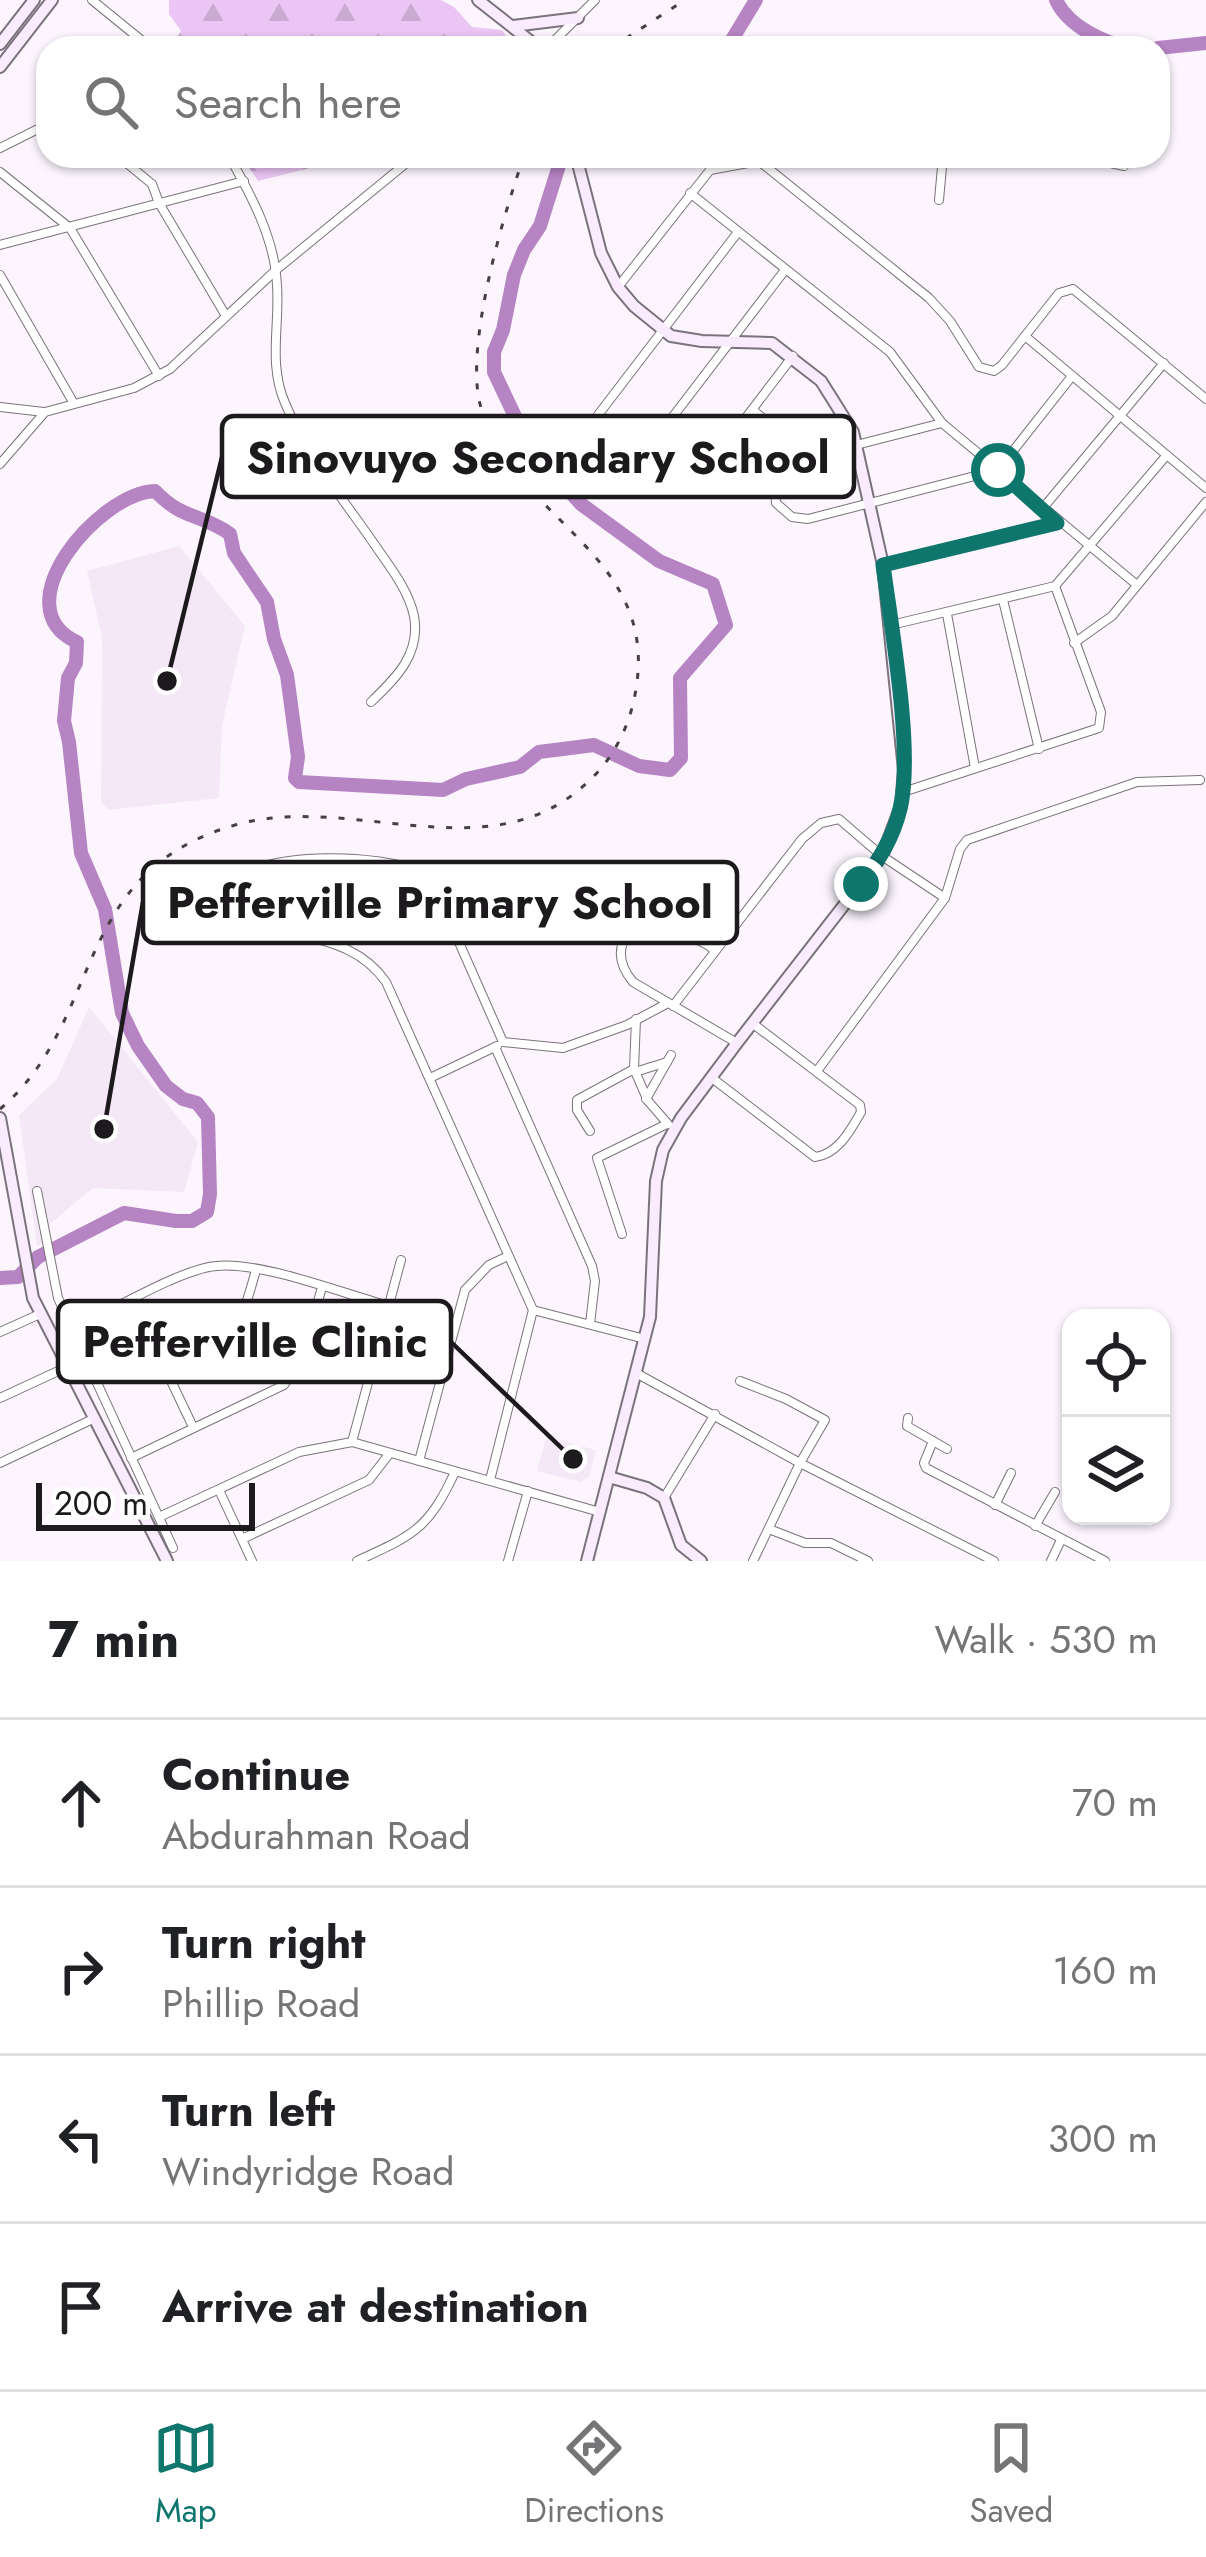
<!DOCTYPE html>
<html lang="en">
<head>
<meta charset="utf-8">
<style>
  body { margin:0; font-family:Jost,sans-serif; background:#f6f6f6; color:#202124 }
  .controls { position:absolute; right:36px; bottom:36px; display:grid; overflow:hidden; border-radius:24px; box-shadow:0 3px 9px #0004 }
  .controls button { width:108px; height:108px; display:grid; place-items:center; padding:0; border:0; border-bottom:3px solid #e0e0e0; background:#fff; color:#202124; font:60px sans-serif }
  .scale { position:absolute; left:36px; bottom:30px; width:219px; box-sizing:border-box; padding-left:12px; border:6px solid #1d1a1d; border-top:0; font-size:33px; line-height:42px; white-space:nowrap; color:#1d1a1d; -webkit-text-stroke:9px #fff; paint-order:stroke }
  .stop { position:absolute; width:36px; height:36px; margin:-27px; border:9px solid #0f766e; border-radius:50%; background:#fff }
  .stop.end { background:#0f766e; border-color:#fff; box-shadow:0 3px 12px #0008 }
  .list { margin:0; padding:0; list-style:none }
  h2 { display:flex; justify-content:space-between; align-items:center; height:156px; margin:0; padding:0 48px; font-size:51px }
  h2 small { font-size:39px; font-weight:400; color:#757577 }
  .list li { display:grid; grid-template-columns:78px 1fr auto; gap:36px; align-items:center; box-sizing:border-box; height:168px; padding:0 48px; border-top:3px solid #e0e0e0 }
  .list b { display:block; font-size:45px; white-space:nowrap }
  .list p { margin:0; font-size:39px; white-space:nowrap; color:#757577 }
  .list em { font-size:39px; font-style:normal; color:#757577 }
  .icon { flex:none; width:66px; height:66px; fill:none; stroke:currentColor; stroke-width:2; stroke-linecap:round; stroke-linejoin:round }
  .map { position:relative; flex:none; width:1206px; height:1561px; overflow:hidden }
  .search { position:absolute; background:#fff; box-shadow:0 3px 9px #0004; left:36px; right:36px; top:36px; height:132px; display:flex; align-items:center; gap:30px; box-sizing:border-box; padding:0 42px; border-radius:36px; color:#757577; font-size:45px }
  .sheet { height:828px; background:#fff }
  nav { display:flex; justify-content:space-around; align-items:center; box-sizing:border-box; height:168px; border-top:3px solid #e0e0e0; background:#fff; font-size:33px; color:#757577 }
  nav a { display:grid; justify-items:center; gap:6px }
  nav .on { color:#0f766e }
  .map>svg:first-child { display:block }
</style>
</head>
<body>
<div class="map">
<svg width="1206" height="1561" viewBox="0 0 1206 1561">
  <defs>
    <pattern id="forest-firs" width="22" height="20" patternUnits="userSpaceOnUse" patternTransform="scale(3)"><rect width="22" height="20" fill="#ebc6f4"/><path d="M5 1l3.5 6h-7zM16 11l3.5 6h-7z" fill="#c9aad1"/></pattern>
  </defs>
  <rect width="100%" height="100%" fill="#fcf5fe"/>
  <g fill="#f4e8f7">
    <polygon points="179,546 245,626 222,725 219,798 108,810 101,802 102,638 87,571"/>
    <polygon points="89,1007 198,1142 184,1192 93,1188 46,1227 46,1242 37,1246 19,1115 57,1079"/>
    <polygon points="546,1437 596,1450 589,1477 580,1482 537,1471"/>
  </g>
  <g fill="url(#forest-firs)">
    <polygon points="169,0 441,0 454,7 472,27 502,30 515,48 169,48 181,31 169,14"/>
    <polygon points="241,156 357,156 258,181"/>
  </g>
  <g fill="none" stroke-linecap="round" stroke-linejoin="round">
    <g stroke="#b683c3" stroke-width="14">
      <path d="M1056 0C1068 26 1103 43 1131 48"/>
      <polyline points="727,48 756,0"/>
      <polyline points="1158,48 1206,43"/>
      <path d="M0 1278 18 1277 38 1257 124 1213 176 1221H192L207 1212 210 1194 208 1117 197 1103 183 1099 166 1086 138 1046 122 1013 105 909 81 853 69 742 64 721 68 678 76 663 77 642C1 607 99 493 155 491 184 521 201 513 230 534L234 553 267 602 274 639 287 675 298 757 295 778 299 782 443 790 466 779 520 767 539 752 594 745 639 766 670 770 681 758 680 678 726 625 713 584 659 561 581 504 530 448 494 372V352L503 330 514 275 524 250 540 226 562 156"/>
    </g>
    <defs>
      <g id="street">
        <polyline points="92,0 151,48"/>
        <polyline points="547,48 595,0"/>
        <polyline points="0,148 48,124"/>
        <polyline points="118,156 152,184 159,203 226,316"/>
        <path d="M229 156C251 195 275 239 277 285 280 325 268 364 285 403 307 456 347 504 379 551 393 571 409 592 414 616 421 654 396 678 371 702"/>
        <polyline points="1080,156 1124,166"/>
        <polyline points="759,161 929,298 950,321 979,367 994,371 1002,365 1059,293 1073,289 1206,399"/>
        <polyline points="0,172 70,228 159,376"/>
        <polyline points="690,193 890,352 942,423 1137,585"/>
        <polyline points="939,200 943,156"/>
        <polyline points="0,245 244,181"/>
        <polyline points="0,275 73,402"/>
        <polyline points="618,287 710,170 759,161"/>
        <polyline points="1025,336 1206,488"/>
        <polyline points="0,407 44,412"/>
        <polyline points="753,410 777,430 797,459"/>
        <polyline points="598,415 738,232"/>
        <polyline points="942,423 790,462 774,478 776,503 792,517 808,519 998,470 1072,376"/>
        <polyline points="0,464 45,412 134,388 170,369 276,270 415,156"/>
        <polyline points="626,478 785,270"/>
        <polyline points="693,487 793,356"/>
        <polyline points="1043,508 1164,363"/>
        <polyline points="883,565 1057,523"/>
        <polyline points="1003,600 1039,749"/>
        <polyline points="947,614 975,768"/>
        <polyline points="891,625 1055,586 1166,456"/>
        <polyline points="1074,643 1112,616 1206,502"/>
        <polyline points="903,792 1099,728 1101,712 1055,586"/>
        <path d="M714 950C694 932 648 929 624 940 617 955 623 970 633 982L737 1043"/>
        <polyline points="673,1006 802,839 821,823 839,819 882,856 945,898"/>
        <polyline points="636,1019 634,1069 648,1101 668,1124"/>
        <polyline points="503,1042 563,1048 627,1025 668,1003"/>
        <polyline points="495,1047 592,1266 595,1281 590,1324"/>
        <polyline points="817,1071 945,898 960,849 967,840 1137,782 1200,780"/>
        <polyline points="635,1072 667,1062"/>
        <polyline points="430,1078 497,1046"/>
        <path d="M712 1078 815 1157C838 1154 850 1131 861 1112L860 1105 752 1023"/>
        <polyline points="646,1099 671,1055"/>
        <polyline points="590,1131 577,1110 577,1100 634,1069"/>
        <polyline points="37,1191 58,1298 173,1548"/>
        <polyline points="622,1234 597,1158 667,1124"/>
        <polyline points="133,1301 193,1427"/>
        <polyline points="533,1310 645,1339"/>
        <polyline points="0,1332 40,1314"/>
        <path d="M54 1338C94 1321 178 1269 216 1266 261 1261 344 1294 389 1306"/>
        <path d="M164 1367C233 1341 236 1342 256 1270"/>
        <polyline points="636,1373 800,1463 994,1561"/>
        <polyline points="740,1381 786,1399 825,1420 800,1463 753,1561"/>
        <polyline points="0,1398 69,1366"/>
        <polyline points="908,1418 907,1426 947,1449"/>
        <polyline points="933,1441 924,1463 926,1468 1105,1561"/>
        <polyline points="352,1442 401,1260"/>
        <polyline points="131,1458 284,1385 304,1352 322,1287"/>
        <polyline points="419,1461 465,1290 489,1265 508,1256"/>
        <polyline points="0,1463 95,1418"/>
        <path d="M490 1480 533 1310 386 982C344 922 268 948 237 898L240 877C279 851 377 855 420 871L435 888 503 1042"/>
        <polyline points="219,1490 252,1561"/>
        <polyline points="664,1498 715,1414"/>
        <polyline points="995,1505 1011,1473"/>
        <polyline points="159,1517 299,1452 352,1442 600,1512"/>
        <polyline points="1035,1526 1055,1492"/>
        <polyline points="769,1529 805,1543 831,1543 868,1561"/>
        <polyline points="242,1539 369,1480 390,1453"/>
        <path d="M357 1561C413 1535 428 1530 455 1472"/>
        <polyline points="508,1561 528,1491"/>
        <polyline points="1051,1561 1061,1540"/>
      </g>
      <g id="secondary">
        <polyline points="478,0 539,48"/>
        <polyline points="513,26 578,18"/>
        <polyline points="0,44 34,0"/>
        <polyline points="0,67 52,0"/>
        <polyline points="576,156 601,253 618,287 634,306 671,336 702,341 772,343 821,381 853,432 883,565 904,770 901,806 882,856 737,1043 681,1118 663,1150 656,1181 650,1317 587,1561"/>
        <polyline points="0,1118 33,1298 167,1561"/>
        <polyline points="609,1477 647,1488 664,1498 681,1545 701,1561"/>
      </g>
    </defs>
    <use href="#street" stroke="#7a737b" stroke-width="10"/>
    <use href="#secondary" stroke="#7a737b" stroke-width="14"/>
    <use href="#street" stroke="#fff" stroke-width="8"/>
    <use href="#secondary" stroke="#faecfe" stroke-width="10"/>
    <g stroke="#444044" stroke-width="3" stroke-dasharray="6 12" stroke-linecap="butt">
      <polyline points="611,48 685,0"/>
      <path d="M0 1109C105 1020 69 873 235 825 354 791 494 878 593 777 617 753 631 721 636 689 659 551 509 518 480 404 465 344 503 216 524 156"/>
    </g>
  </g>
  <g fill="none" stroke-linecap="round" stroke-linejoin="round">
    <path stroke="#0f766e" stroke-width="15" d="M861 884C879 860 893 838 900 809 914 752 891 626 883 565L1057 523 998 470"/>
  </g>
  <path fill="none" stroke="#1d1a1d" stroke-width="4.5" d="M167 681L222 457M104 1129L143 902M573 1459L451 1342"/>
  <g fill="#1d1a1d" stroke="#fff" stroke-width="4.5">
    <circle cx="167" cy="681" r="12"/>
    <circle cx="104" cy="1129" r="12"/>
    <circle cx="573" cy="1459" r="12"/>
  </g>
  <g fill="#fff" stroke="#1d1a1d" stroke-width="4.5">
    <rect x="222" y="416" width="632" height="81" rx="12"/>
    <rect x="143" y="862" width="594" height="81" rx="12"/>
    <rect x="58" y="1301" width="393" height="81" rx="12"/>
  </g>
  <g font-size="45" text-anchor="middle" font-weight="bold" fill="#1d1a1d">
    <text x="538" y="473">Sinovuyo Secondary School</text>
    <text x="440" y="918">Pefferville Primary School</text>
    <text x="255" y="1357">Pefferville Clinic</text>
  </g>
</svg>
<div class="controls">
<button><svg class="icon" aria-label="locate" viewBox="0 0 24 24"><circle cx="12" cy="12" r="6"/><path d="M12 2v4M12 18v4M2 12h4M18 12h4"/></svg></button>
<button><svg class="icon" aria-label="layers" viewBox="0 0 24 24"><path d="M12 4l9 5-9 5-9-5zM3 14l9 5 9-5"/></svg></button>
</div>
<div class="scale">200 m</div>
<div class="stop" style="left:998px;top:470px"></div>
<div class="stop end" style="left:861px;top:884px"></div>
<div class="search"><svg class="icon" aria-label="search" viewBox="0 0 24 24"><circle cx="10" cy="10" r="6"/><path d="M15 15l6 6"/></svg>Search here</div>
</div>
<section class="sheet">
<h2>7 min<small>Walk · 530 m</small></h2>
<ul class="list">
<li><svg class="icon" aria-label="ahead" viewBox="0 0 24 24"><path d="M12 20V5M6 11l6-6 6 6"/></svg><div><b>Continue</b><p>Abdurahman Road</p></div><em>70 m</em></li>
<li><svg class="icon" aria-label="right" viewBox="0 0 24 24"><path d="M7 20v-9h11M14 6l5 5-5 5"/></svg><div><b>Turn right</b><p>Phillip Road</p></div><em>160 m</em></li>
<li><svg class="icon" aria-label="left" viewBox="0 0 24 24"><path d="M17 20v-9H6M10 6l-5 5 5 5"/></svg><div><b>Turn left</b><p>Windyridge Road</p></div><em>300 m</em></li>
<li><svg class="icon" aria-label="arrive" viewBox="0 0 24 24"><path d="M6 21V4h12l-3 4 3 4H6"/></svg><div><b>Arrive at destination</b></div></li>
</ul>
</section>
<nav>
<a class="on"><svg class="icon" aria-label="map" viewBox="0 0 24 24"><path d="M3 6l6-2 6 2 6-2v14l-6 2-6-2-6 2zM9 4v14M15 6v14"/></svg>Map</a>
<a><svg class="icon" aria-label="directions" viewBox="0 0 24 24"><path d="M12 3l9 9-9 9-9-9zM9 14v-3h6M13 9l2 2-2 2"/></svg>Directions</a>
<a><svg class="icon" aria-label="saved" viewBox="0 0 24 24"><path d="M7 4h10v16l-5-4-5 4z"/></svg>Saved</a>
</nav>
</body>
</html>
